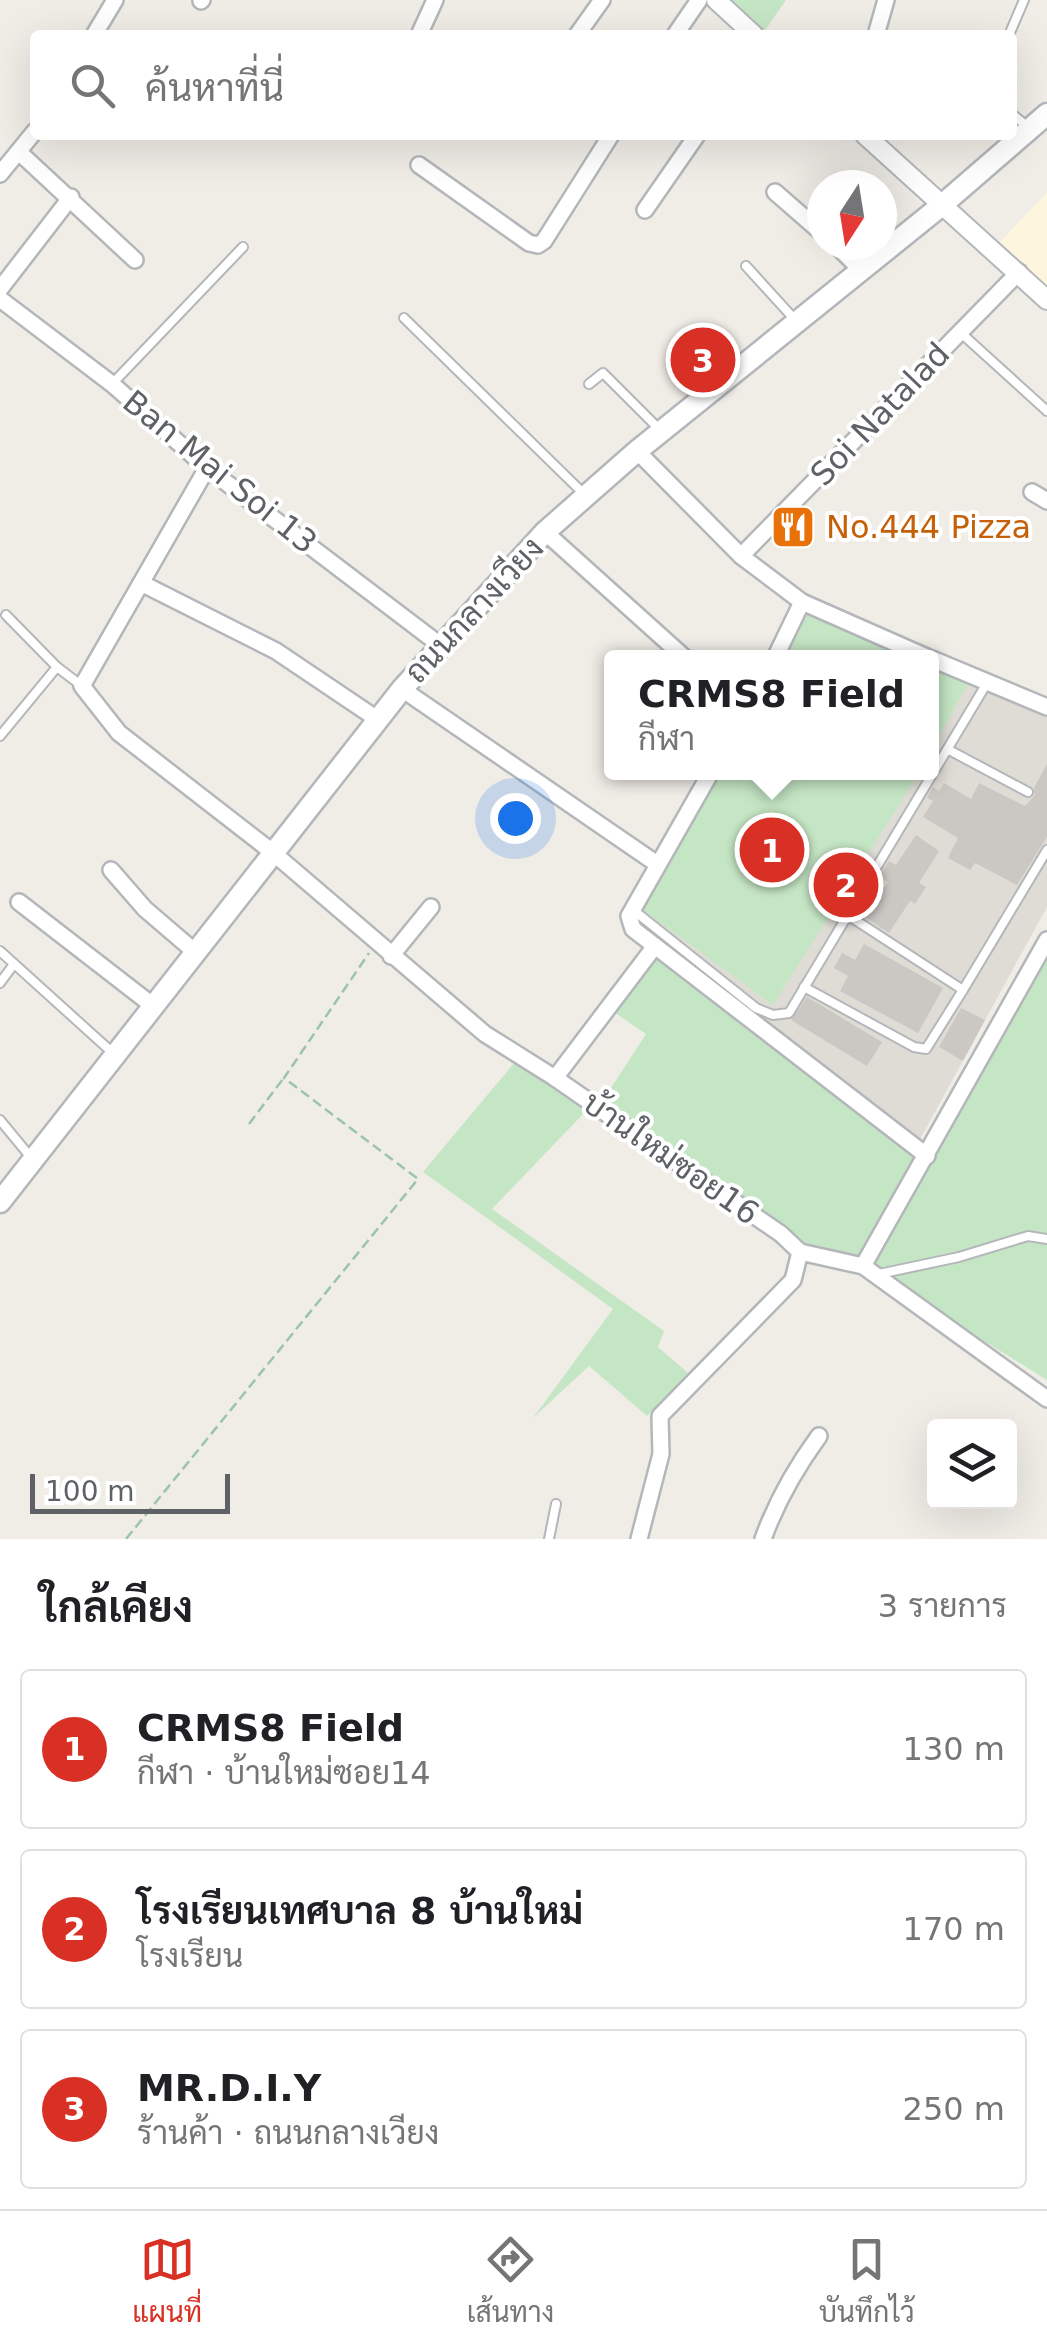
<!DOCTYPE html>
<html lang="th">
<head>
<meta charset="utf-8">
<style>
  body { margin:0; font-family:"DejaVu Sans",Sarabun,sans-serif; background:#f2f2f2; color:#202124 }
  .controls { position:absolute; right:30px; bottom:30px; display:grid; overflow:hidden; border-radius:10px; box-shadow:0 10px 40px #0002 }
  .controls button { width:90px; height:90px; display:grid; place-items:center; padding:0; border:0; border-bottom:2px solid #e0e0e0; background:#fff; color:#202124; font:50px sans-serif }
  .compass { position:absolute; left:807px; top:170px; width:90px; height:90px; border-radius:50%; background:#fff; box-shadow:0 10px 40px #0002; rotate:192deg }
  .scale { position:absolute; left:30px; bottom:25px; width:200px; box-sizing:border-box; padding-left:10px; border:5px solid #5e6266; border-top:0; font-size:28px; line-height:35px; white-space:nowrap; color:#5e6266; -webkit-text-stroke:8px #fff; paint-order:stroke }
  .you { position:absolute; left:515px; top:818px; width:35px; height:35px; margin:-25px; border:8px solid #fff; border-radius:50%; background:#1a73e8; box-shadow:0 0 0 15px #1a73e833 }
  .badge { display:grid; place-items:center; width:65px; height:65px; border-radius:50%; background:#d93025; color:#fff; font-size:32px; font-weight:700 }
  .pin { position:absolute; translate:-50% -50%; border:5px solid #fff; box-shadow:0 2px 10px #0006 }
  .popup { position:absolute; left:604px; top:650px; width:335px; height:130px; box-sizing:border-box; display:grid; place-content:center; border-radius:10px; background:#fff; filter:drop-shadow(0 2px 8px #0005); font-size:32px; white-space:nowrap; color:#757577 }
  .popup b { font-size:38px; color:#202124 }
  .popup::after { content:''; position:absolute; left:50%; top:100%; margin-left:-20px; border:20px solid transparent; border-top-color:#fff }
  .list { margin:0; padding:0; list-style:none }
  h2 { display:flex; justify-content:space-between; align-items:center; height:130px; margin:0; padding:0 40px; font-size:42px }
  h2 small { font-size:32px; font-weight:400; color:#757577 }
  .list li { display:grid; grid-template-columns:65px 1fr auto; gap:30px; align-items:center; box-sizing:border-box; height:160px; margin:0 20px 20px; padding:0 20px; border:2px solid #e0e0e0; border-radius:10px }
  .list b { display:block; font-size:38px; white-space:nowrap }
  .list p { margin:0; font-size:32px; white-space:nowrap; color:#757577 }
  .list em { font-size:32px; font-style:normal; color:#757577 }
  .icon { flex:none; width:55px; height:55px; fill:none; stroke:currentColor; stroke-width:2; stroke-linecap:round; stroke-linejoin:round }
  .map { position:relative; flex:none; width:1047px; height:1539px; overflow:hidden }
  .search { position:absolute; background:#fff; box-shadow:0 10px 40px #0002; left:30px; right:30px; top:30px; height:110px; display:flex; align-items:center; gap:25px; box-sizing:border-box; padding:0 35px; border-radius:10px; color:#757577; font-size:38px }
  .sheet { height:670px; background:#fff }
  nav { display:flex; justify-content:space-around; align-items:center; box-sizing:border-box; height:140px; border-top:2px solid #e0e0e0; background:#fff; font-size:28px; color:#757577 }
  nav a { display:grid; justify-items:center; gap:5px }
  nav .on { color:#d93025 }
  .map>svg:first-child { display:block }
</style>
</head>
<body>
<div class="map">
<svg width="1047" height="1539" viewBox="0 0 1047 1539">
  <rect width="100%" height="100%" fill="#f0ede7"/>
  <polygon fill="#fdf5de" points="1047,192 1047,286 1000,242"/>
  <polygon fill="#dfdcd5" points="932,659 1047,707 1047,907 919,1141 629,916 711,773 932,772"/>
  <g fill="#c5e6c4">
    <polygon points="730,0 786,0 763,33"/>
    <polygon points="807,615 909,657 783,658"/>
    <polygon points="932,667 969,682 932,749"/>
    <polygon points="717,773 919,773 773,1005 639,907"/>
    <polygon points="1047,939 1047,1380 863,1266 800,1252 598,1108 646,1034 608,1008 655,946 926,1154"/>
    <polygon points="515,1062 586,1111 492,1209 664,1331 658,1347 688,1373 647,1416 589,1366 533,1418 613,1309 423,1172"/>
  </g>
  <g fill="#cbc8c4">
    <polygon points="1047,764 1047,837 1017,885 975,863 970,870 948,858 958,838 923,817 933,801 927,798 933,787 939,791 944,783 971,799 979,783 1025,806 1035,795 1034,788"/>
    <polygon points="916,835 939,851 919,883 926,887 915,904 910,901 889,933 865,917 888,882 879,877 889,861 896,865"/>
    <polygon points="864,944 943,988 918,1033 840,991 848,976 834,968 842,953 855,960"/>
    <polygon points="807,997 882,1042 867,1066 791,1020"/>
    <polygon points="961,1008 985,1020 963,1061 939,1047"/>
  </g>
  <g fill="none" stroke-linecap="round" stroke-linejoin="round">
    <defs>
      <g id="service">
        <polyline points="1009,35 1024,0"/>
        <polyline points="1012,114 1028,127"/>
        <polyline points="746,266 797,322"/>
        <polyline points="404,318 583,493"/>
        <polyline points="961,333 1047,411"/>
        <polyline points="112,384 243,247"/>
        <polyline points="589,384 603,373 658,428"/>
        <polyline points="6,615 57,667 82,686"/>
        <polyline points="0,736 57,667"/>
        <polyline points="949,750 1028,792"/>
        <polyline points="632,909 756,1008 773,1015 789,1013 987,683"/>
        <polyline points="0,951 114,1054"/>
        <polyline points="0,983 14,964"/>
        <polyline points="804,987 914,1047 926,1049 963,990 846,914"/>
        <polyline points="963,990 1047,850"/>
        <polyline points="0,1120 33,1160"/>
        <polyline points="879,1274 959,1257 1028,1236 1047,1239"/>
        <polyline points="549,1539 556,1504"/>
      </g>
      <g id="minor">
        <polyline points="201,1 202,0"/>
        <polyline points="94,35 115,0"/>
        <polyline points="419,35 435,0"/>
        <polyline points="577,35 602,0"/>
        <polyline points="675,35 699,0"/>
        <polyline points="876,35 886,0"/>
        <polyline points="20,153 135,260"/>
        <polyline points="419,165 529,243 538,245 544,241 611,135"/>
        <polyline points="0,174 35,131"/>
        <polyline points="775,192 822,233"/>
        <polyline points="645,210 697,135"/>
        <polyline points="836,245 861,270"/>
        <polyline points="0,289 71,197"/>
        <polyline points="0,299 112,384 207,468 440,645"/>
        <polyline points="637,451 741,556 802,602 929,658"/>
        <polyline points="207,468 82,686 119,733 271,851 485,1034 555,1078 781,1234 800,1252 793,1280 660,1416 661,1454 639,1539"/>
        <polyline points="1032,492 1047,501"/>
        <polyline points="545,532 685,658"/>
        <polyline points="741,556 1019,272"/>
        <polyline points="141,583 276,651 377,719"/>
        <polyline points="775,658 802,602"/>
        <polyline points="932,659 1047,707"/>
        <polyline points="402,689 657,864"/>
        <polyline points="711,772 629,916 633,929 927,1156"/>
        <polyline points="111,870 145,909 194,951"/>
        <polyline points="19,902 152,1005"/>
        <polyline points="391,956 431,907"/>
        <polyline points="555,1078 655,946"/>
        <polyline points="800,1252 863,1266 1047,1399"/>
        <polyline points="863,1266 1047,940"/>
        <path d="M763 1539C777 1500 795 1469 819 1436"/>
      </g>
      <g id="tertiary">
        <polyline points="716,0 754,35"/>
        <polyline points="865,135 1047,300"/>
      </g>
      <polyline id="secondary" points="0,1202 402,689 545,532 637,451 942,205 1047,114"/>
    </defs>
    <use href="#service" stroke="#b4b7ba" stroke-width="12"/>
    <use href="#minor" stroke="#b4b7ba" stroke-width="20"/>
    <use href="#tertiary" stroke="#b4b7ba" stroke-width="22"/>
    <use href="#secondary" stroke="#b3b6ba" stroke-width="25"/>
    <g stroke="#9cc4a7" stroke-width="2.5" stroke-dasharray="10 5" stroke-linecap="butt">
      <polyline points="249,1124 283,1079"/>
      <polyline points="126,1539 418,1179 284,1078 369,953"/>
    </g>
    <use href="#service" stroke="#fff" stroke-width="8"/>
    <use href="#minor" stroke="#fff" stroke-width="15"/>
    <use href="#tertiary" stroke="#fff" stroke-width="18"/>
    <use href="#secondary" stroke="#fff" stroke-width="20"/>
  </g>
  <defs>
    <symbol id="restaurant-square" viewBox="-11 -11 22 22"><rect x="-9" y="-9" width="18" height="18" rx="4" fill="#e8710a" stroke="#fff"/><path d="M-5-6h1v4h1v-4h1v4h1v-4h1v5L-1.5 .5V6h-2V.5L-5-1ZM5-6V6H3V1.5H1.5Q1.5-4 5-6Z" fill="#fff"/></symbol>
  </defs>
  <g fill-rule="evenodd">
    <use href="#restaurant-square" x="768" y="502" width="50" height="50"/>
  </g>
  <g text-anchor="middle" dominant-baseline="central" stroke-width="8" stroke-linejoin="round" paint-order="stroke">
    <g font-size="32" fill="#5e6266" stroke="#fff">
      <text transform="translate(880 414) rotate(-46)">Soi Natalad</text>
      <text transform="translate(220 472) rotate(39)">Ban Mai Soi 13</text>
      <text transform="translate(474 610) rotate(-47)">ถนนกลางเวียง</text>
      <text transform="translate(671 1158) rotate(35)">บ้านใหม่ซอย16</text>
    </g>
    <g font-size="32" fill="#c56008" stroke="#fff" text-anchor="start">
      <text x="826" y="527">No.444 Pizza</text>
    </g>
  </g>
</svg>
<div class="controls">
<button><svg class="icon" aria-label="layers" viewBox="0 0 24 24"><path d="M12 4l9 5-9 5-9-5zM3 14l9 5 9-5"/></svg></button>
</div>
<svg class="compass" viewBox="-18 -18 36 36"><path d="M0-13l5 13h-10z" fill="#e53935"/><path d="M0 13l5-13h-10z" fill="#757577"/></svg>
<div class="scale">100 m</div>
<div class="you"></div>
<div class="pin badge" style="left:772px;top:850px">1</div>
<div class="popup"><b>CRMS8 Field</b>กีฬา</div>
<div class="pin badge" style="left:846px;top:885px">2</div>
<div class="pin badge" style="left:703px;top:360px">3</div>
<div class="search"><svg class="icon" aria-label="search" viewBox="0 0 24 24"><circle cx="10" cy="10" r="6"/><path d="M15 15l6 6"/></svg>ค้นหาที่นี่</div>
</div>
<section class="sheet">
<h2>ใกล้เคียง<small>3 รายการ</small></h2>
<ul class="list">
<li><span class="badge">1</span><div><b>CRMS8 Field</b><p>กีฬา · บ้านใหม่ซอย14</p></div><em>130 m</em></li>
<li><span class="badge">2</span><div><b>โรงเรียนเทศบาล 8 บ้านใหม่</b><p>โรงเรียน</p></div><em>170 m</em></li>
<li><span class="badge">3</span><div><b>MR.D.I.Y</b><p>ร้านค้า · ถนนกลางเวียง</p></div><em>250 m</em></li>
</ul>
</section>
<nav>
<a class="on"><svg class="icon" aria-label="map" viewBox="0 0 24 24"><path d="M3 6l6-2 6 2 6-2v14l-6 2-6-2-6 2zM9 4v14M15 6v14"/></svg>แผนที่</a>
<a><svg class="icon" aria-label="directions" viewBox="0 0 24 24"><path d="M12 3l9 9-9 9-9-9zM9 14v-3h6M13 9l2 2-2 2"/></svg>เส้นทาง</a>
<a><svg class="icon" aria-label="saved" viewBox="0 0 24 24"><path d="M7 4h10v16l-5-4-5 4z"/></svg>บันทึกไว้</a>
</nav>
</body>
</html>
